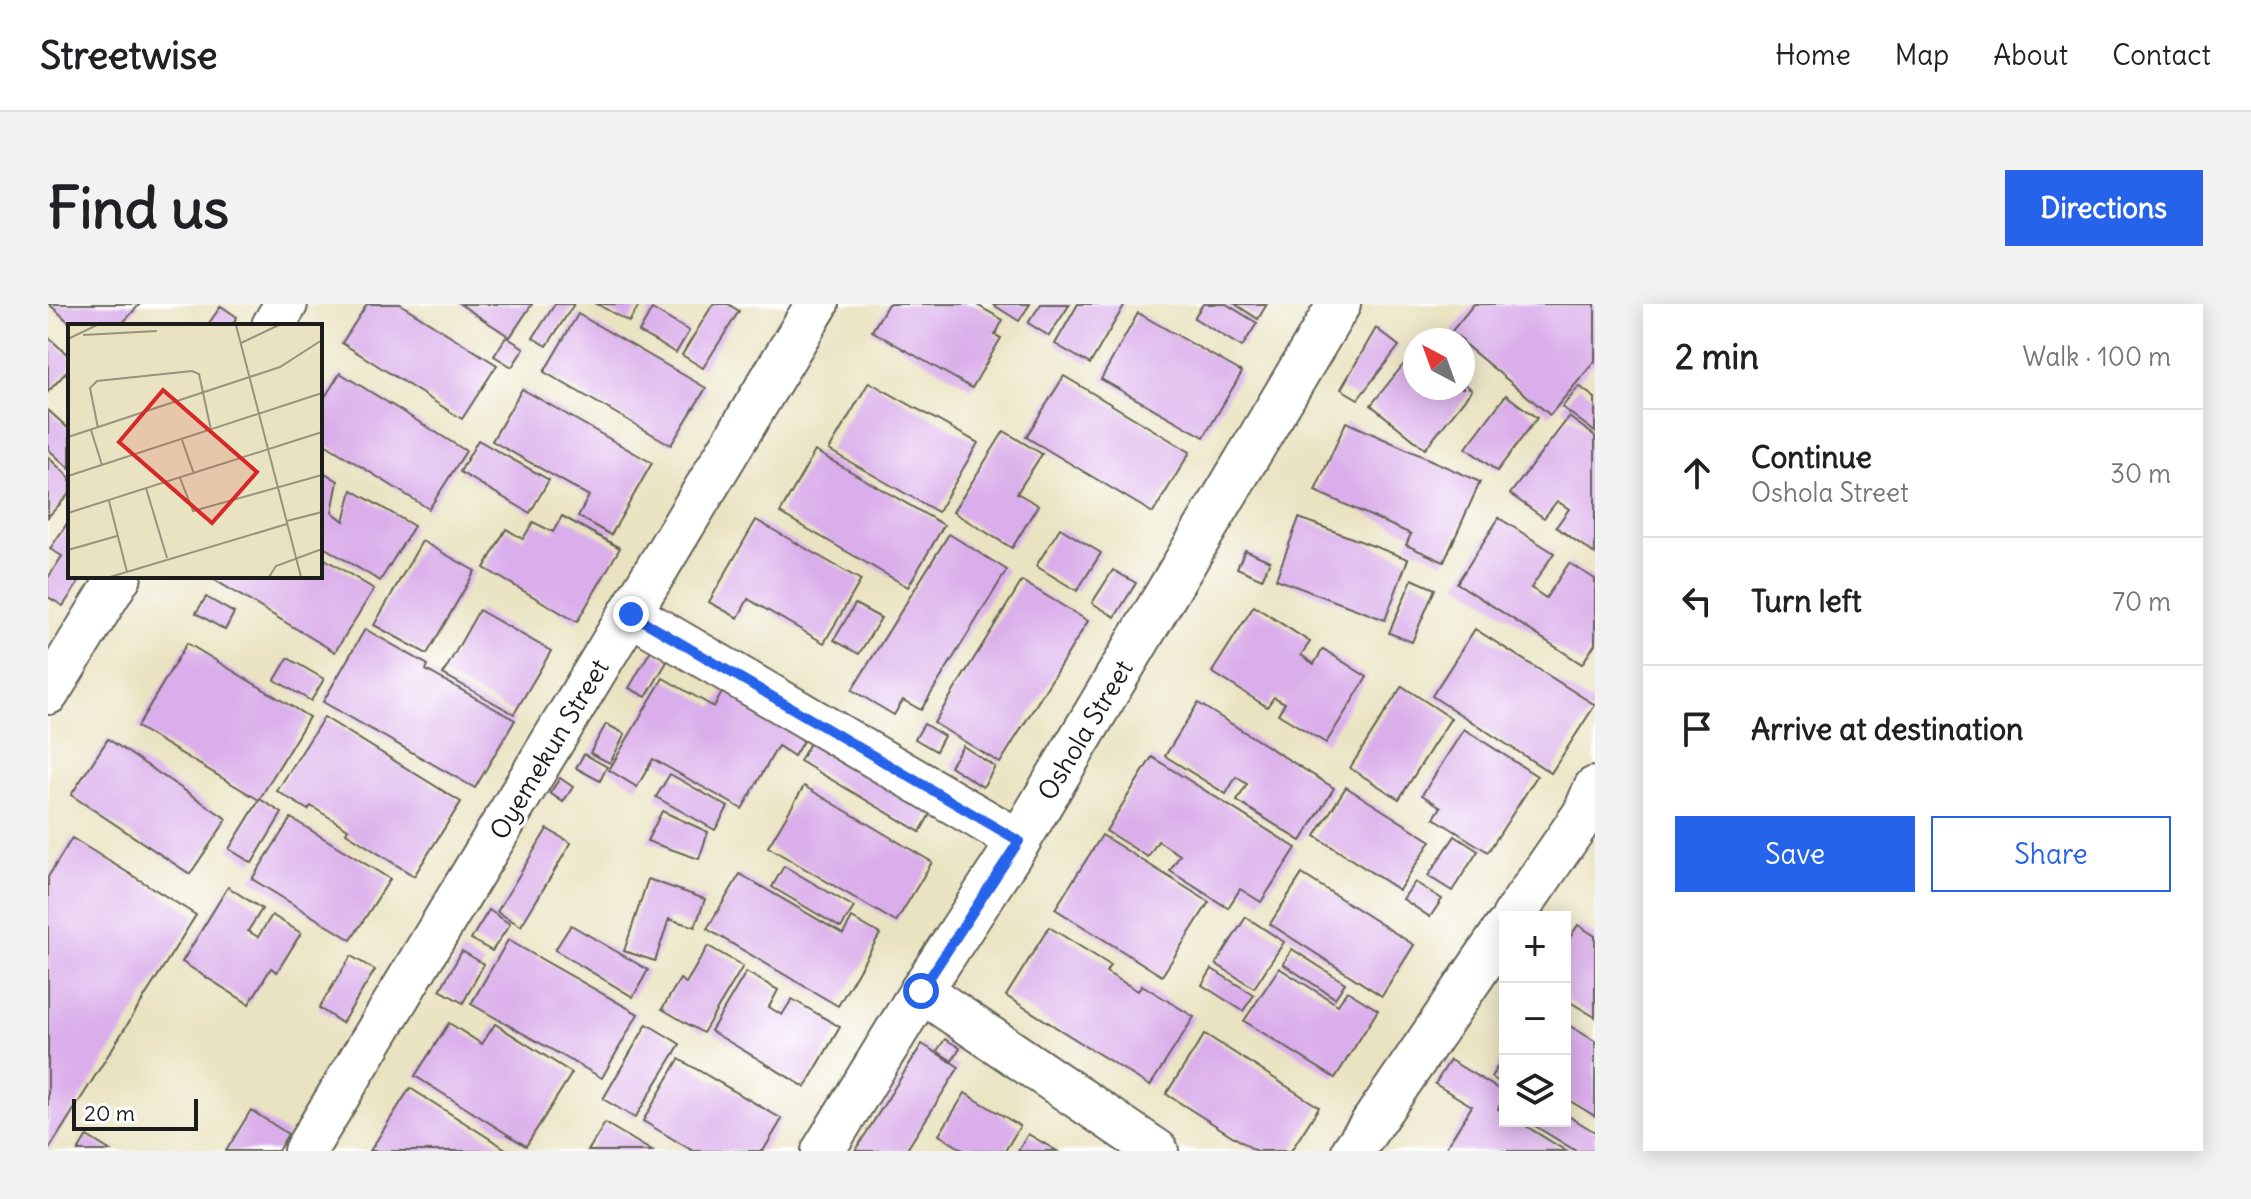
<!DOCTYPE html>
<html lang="en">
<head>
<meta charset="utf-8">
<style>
  body { margin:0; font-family:Delius,sans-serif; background:#f2f2f2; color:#202124 }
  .controls { position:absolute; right:24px; bottom:24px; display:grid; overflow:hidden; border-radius:0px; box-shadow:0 4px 20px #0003 }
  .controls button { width:72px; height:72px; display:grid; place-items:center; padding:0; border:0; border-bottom:2px solid #e0e0e0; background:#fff; color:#202124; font:40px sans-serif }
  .compass { position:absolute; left:1355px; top:24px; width:72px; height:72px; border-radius:50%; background:#fff; box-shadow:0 4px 20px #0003; rotate:319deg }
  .scale { position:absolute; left:24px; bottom:20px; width:126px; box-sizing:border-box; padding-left:8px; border:4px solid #1c1c1c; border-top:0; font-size:22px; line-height:28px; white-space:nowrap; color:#1c1c1c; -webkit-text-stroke:6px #fff; paint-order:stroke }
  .stop { position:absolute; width:24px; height:24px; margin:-18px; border:6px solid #2563eb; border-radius:50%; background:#fff }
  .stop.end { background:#2563eb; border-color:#fff; box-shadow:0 2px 8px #0008 }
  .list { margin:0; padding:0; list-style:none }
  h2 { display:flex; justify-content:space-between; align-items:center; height:104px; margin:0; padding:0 32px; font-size:34px }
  h2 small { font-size:26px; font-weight:400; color:#757577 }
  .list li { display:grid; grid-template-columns:52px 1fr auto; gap:24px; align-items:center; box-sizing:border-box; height:128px; padding:0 32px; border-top:2px solid #e0e0e0 }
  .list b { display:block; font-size:30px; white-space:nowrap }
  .list p { margin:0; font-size:26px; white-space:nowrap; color:#757577 }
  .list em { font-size:26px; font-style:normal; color:#757577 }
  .actions { display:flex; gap:16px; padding:24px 32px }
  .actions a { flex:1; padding:18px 0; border:2px solid #2563eb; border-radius:0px; text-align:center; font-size:28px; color:#2563eb }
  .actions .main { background:#2563eb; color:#fff }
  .icon { flex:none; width:44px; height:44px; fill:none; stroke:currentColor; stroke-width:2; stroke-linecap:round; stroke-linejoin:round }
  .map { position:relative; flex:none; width:1547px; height:847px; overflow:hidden; border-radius:0px }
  header { display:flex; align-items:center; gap:48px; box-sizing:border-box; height:112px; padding:0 40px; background:#fff; border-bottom:2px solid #e0e0e0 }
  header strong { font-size:38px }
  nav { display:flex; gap:44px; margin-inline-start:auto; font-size:28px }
  .intro { display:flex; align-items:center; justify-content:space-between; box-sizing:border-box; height:192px; padding:0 48px }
  h1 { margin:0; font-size:56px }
  .button { padding:20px 36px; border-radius:0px; background:#2563eb; color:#fff; font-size:28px; font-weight:700 }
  main { display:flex; gap:48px; padding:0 48px }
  aside { flex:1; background:#fff; border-radius:0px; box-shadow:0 4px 20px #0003 }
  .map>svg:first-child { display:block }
</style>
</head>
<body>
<header>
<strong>Streetwise</strong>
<nav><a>Home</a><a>Map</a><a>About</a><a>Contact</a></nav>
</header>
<div class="intro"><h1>Find us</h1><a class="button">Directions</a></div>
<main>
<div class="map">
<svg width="1547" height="847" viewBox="0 0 1547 847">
  <rect width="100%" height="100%" fill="#fff"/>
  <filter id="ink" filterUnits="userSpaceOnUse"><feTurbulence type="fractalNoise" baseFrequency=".0125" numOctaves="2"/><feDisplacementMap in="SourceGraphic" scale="16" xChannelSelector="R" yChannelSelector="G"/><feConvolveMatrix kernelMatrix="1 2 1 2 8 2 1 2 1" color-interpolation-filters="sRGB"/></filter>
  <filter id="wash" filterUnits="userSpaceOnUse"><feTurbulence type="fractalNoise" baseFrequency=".006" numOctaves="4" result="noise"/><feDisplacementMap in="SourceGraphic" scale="32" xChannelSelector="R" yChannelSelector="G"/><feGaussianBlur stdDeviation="1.8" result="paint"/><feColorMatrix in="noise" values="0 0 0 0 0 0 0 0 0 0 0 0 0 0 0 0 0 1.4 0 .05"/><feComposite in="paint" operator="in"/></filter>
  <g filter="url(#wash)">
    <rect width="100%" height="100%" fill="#eae3c1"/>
    <g id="blocks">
      <g fill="#daaeea">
        <polygon points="1,0 92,0 72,22 25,22"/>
        <polygon points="319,0 352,0 449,61 414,115 294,39"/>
        <polygon points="412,0 484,0 462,33"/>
        <polygon points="507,0 526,0 499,42 485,34"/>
        <polygon points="549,0 592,0 581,18"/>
        <polygon points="665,0 680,0 691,7 655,64 634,51"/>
        <polygon points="840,0 927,0 955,16 947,31 953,34 924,84 824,27"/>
        <polygon points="944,0 982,0 971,17"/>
        <polygon points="993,0 1022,0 1001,32 980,19"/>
        <polygon points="1030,0 1077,0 1042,60 1007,40"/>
        <polygon points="1155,0 1178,0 1209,19 1194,43 1146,14"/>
        <polygon points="1187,0 1219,0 1210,15"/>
        <polygon points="1426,0 1547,0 1547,57 1502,111 1415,39 1415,36 1403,28"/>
        <polygon points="173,2 189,13 183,22 159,22"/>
        <polygon points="604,5 641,27 628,49 591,28"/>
        <polygon points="1090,9 1194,68 1156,133 1053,75"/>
        <polygon points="530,10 658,84 623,141 496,68"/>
        <polygon points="1328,24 1351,42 1310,95 1293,85"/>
        <polygon points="0,33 22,53 22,64 0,88"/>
        <polygon points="458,33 476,44 464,63 446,52"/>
        <polygon points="1367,46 1367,84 1415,84 1415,78 1424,86 1377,145 1323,101"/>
        <polygon points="292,69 418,147 381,205 272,137 272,101"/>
        <polygon points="1016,72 1142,148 1105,209 978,133"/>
        <polygon points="821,78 930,139 890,208 781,146"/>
        <polygon points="1531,82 1547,94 1547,128 1514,103"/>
        <polygon points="474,85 604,159 563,231 530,212 541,192 444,137"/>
        <polygon points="1458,91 1489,114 1449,167 1418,144"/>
        <polygon points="0,106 22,126 22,165 0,145"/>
        <polygon points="1521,113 1547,132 1547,250 1508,223 1521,205 1509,197 1496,214 1462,190"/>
        <polygon points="1298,118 1432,178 1396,258 1358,241 1363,230 1267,187"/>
        <polygon points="956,127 994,150 969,189 990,201 964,244 905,208"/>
        <polygon points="430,136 501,176 482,209 412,168"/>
        <polygon points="767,147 896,221 860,283 732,209"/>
        <polygon points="0,153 22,174 22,189 0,213"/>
        <polygon points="272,166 290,177 284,208 296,217 304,186 366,222 332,277 272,241"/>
        <polygon points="514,212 572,244 529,318 436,264 458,225 475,235 485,218 505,228"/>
        <polygon points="1251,214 1360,255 1337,316 1228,275"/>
        <polygon points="1451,214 1506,249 1483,284 1498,294 1521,259 1547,275 1547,340 1534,360 1409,279"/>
        <polygon points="22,215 22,272 35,272 15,302 0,293 0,274 14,252 2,245"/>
        <polygon points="708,216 813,276 776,339 700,295 690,314 661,298"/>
        <polygon points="1012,224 1053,249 1029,287 988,262"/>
        <polygon points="901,230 959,266 873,406 855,396 846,411 804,386"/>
        <polygon points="374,237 427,267 379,350 326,321"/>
        <polygon points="1197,246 1222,257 1214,275 1189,264"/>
        <polygon points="272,252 326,285 287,348 160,272 272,272"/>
        <polygon points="1065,266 1088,279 1067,313 1044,299"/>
        <polygon points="1364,275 1387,285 1364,338 1341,329"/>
        <polygon points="974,277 1040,317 952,459 886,419"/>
        <polygon points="158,293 186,309 177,326 148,309"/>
        <polygon points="807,300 833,314 811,350 786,336"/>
        <polygon points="1206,302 1262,338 1253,351 1266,360 1275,345 1319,373 1278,439 1230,410 1237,399 1226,393 1219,403 1164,368"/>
        <polygon points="431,306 503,347 466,410 395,370"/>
        <polygon points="317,325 380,361 378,366 467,416 427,484 275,398"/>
        <polygon points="1427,325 1547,401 1503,469 1384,392"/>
        <polygon points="139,339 261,413 211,496 89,423"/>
        <polygon points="603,346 620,356 598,393 581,384"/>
        <polygon points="240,354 276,375 263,397 227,376"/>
        <polygon points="615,374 666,403 676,385 758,432 746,452 730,442 694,505 605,455 589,483 561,466"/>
        <polygon points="1354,382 1403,414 1351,495 1302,464"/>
        <polygon points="1150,399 1286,484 1253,537 1189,497 1199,480 1188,473 1178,490 1117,452"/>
        <polygon points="276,413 413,498 366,572 298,529 300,525 263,502 260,506 229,487"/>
        <polygon points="558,420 577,430 562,459 542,449"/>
        <polygon points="876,420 896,432 888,447 867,435"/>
        <polygon points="1416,425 1489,472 1440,548 1386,514 1393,503 1374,491"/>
        <polygon points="60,435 179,515 142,570 23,491"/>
        <polygon points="763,437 883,508 872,528 752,457"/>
        <polygon points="915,442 947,463 935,483 902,462"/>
        <polygon points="536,450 559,463 552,477 528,464"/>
        <polygon points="1104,453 1248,544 1213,598 1192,585 1180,604 1122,567 1132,551 1110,537 1100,553 1058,527"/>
        <polygon points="622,470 680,503 667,526 608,493"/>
        <polygon points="512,474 525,483 515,498 502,489"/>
        <polygon points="756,482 884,558 848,618 720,543"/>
        <polygon points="1298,483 1383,537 1351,586 1267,532"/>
        <polygon points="212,495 234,509 204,559 181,545"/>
        <polygon points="614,507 660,528 651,555 599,537"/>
        <polygon points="243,514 342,575 303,636 204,575"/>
        <polygon points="499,525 523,539 473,622 449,608"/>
        <polygon points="1054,531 1161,598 1114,672 1007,605"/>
        <polygon points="1407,532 1430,547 1404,587 1380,572"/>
        <polygon points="24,534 148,611 0,847 0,573"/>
        <polygon points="736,562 806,603 793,624 724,583"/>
        <polygon points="692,570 795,630 804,614 832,630 790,702 659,625"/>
        <polygon points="1254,570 1366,641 1334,692 1222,620"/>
        <polygon points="600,575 657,595 647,623 621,615 607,657 576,647"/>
        <polygon points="1367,578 1394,595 1382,613 1355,595"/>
        <polygon points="180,583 214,605 200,627 210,633 224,611 253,629 229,668 223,664 201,700 134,658"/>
        <polygon points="441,606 462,620 444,647 423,635"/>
        <polygon points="1198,613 1236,638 1206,684 1168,660"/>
        <polygon points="523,621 600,666 585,693 507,646"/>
        <polygon points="1530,621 1547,632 1547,713 1517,695 1517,641"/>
        <polygon points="1001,623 1062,661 1058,668 1090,687 1094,681 1146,713 1102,782 958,692"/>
        <polygon points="460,636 590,710 554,774 423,700"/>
        <polygon points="660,642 695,662 655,729 614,705 632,675 638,679"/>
        <polygon points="1244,645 1297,679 1287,694 1235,660"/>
        <polygon points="414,647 436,660 415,699 392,686"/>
        <polygon points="303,652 327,666 294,719 271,704"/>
        <polygon points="1231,664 1290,701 1299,687 1330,706 1287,774 1196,717"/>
        <polygon points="1164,665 1206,691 1195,707 1154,681"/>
        <polygon points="698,668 730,686 721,703 734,711 744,695 792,723 757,783 663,727"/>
        <polygon points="401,719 434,740 447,720 524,769 478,842 367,772"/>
        <polygon points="1517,719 1547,737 1547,812 1517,794"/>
        <polygon points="599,720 632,740 587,814 555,795"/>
        <polygon points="1157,730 1271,803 1243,847 1208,847 1118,790"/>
        <polygon points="897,735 912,744 904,757 889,747"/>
        <polygon points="874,740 911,763 858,847 807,847"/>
        <polygon points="1457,751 1457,781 1443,773"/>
        <polygon points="631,755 734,815 715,847 645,847 595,817"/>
        <polygon points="1402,756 1457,789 1450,805 1457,809 1457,817 1470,817 1518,847 1396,847 1424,802 1387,780"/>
        <polygon points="362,784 461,847 322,847"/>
        <polygon points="917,789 972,822 957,847 917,847 891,831"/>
        <polygon points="203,806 240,830 230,847 178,847"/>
        <polygon points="1517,810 1547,828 1547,847 1528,847 1479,817 1517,817"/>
        <polygon points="557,819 604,847 540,847"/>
        <polygon points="980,830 1009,847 970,847"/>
        <polygon points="39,832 63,847 30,847"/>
      </g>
    </g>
  </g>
  <g filter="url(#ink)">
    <use href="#blocks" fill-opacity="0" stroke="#646256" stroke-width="2"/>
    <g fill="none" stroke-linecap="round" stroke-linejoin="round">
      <defs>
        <g id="street">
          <polyline points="225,22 238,0"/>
          <polyline points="583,310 971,537"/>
          <polyline points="0,389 72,272"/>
          <polyline points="1465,613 1536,510 1547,484"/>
          <polyline points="873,687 1109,847"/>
          <polyline points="257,847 769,0"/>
          <polyline points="775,847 873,687 971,537 1291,0"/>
          <polyline points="1305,847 1457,625"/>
        </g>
      </defs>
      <use href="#street" stroke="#646256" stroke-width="46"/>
      <use href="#street" stroke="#fff" stroke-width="42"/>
    </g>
  </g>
  <g fill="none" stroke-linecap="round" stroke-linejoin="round" filter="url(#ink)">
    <polyline stroke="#2563eb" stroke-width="10" points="583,310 971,537 873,687"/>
  </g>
  <g text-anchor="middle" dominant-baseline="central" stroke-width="7" stroke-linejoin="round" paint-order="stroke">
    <g font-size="26" fill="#1c1c1c" stroke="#fff">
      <text transform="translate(1037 426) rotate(-59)">Oshola Street</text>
      <text transform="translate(501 445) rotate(-59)">Oyemekun Street</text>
    </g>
  </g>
  <g transform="translate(20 20)">
    <rect width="254" height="254" fill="#eae3c1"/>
    <path fill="none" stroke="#98937f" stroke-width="2" d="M168 1 233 253M15 11 89 7M0 15 29 1M173 19 211 1M30 104 22 64 29 57 124 47 131 50 143 106M23 106 34 141M0 113 212 43 254 16M114 116 126 150M0 152 254 69M112 154 125 187 254 151M78 164 99 234M41 177 59 248M0 189 254 108M219 197 254 188M0 226 49 212M42 253 219 200M201 253 208 242 254 225"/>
    <path fill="#d62828" fill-opacity="0.15" stroke="#d62828" stroke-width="4" d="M95 66 189 148 144 199 51 118Z"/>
    <rect width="254" height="254" fill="none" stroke="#1c1c1c" stroke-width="4"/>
  </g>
</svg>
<div class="controls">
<button>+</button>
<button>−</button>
<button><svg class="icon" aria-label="layers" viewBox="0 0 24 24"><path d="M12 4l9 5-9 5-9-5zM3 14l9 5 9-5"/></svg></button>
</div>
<svg class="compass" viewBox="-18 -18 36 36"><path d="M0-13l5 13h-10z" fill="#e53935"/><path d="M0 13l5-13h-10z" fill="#757577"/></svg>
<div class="scale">20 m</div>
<div class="stop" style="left:873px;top:687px"></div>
<div class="stop end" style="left:583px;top:310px"></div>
</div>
<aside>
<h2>2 min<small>Walk · 100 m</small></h2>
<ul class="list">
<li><svg class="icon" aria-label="ahead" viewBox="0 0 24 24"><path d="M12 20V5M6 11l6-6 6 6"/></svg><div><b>Continue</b><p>Oshola Street</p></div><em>30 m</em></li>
<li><svg class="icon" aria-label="left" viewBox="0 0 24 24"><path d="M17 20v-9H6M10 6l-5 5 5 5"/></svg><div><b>Turn left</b></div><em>70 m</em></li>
<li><svg class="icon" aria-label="arrive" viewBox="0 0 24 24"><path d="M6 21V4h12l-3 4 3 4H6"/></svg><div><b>Arrive at destination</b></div></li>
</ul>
<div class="actions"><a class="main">Save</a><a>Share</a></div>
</aside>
</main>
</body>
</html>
